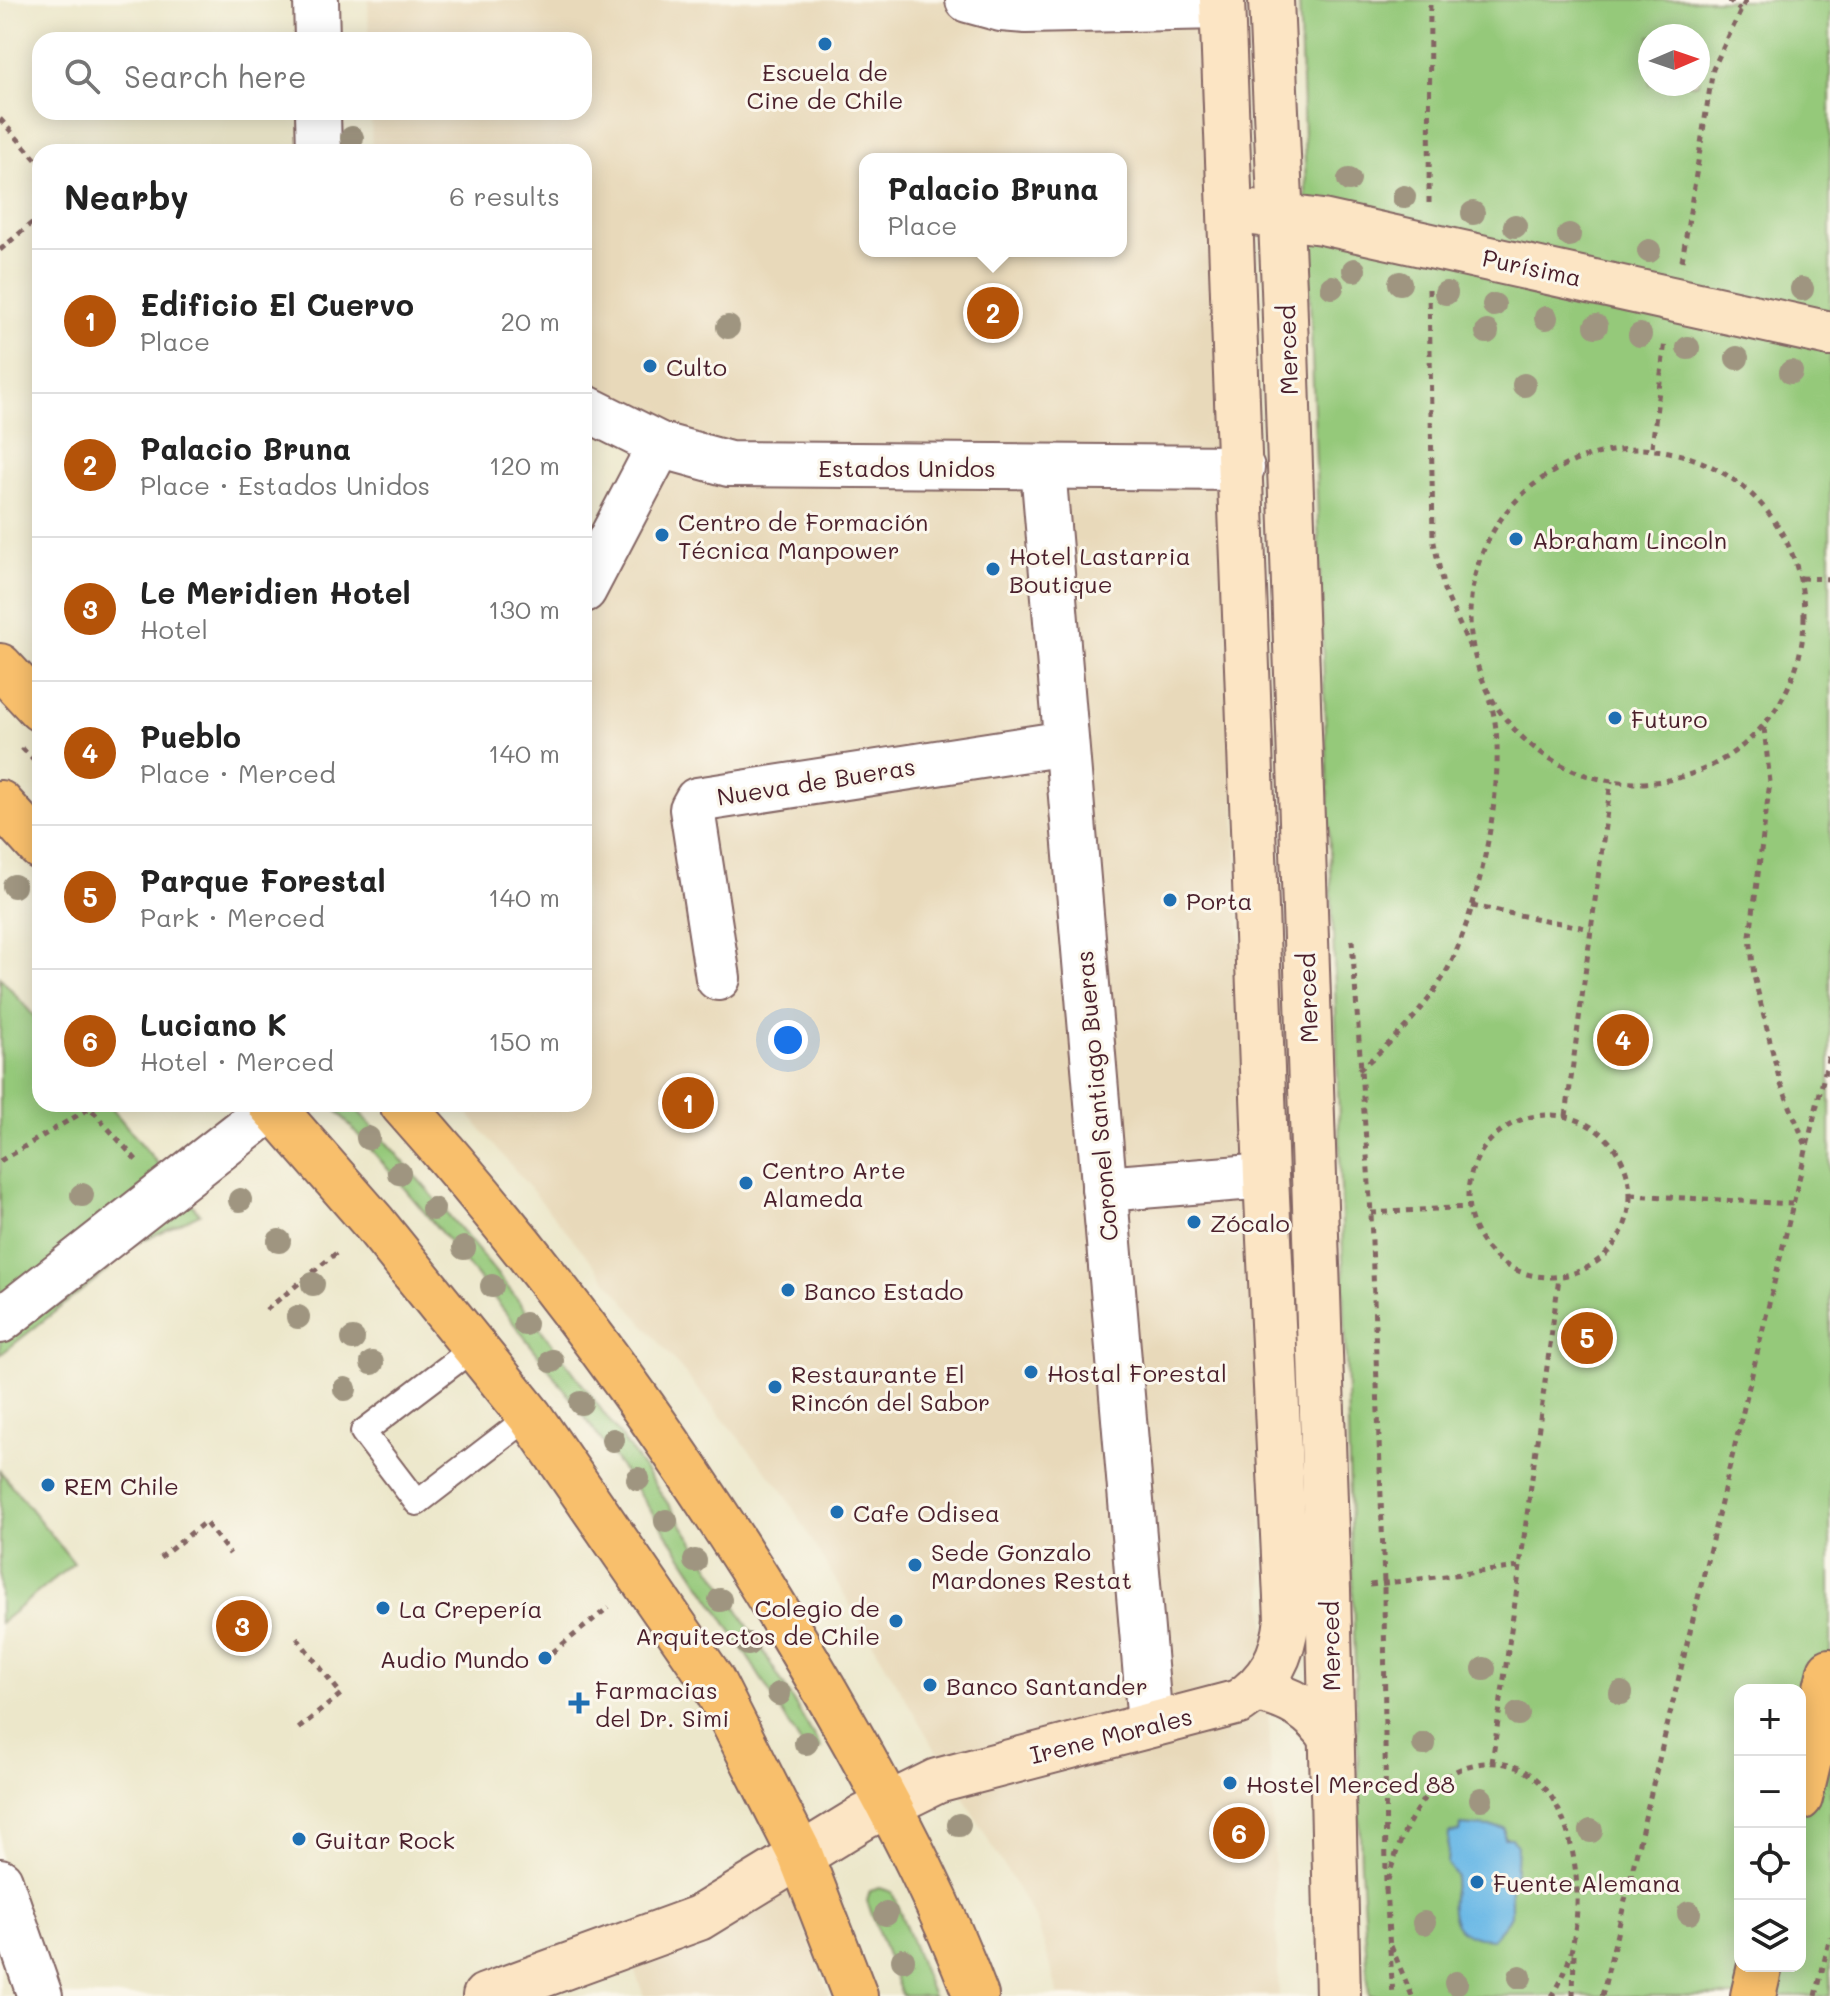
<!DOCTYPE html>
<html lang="en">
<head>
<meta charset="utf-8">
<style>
  body { margin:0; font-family:Mali,sans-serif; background:#f2f2f2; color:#222 }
  .controls { position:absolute; right:24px; bottom:24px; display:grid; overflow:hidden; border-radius:16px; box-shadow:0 4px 20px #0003 }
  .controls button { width:72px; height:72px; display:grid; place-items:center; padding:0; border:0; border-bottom:2px solid #e0e0e0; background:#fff; color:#222; font:40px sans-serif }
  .compass { position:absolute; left:1638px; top:24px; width:72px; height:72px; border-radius:50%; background:#fff; box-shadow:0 4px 20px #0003; rotate:88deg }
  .you { position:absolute; left:788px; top:1040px; width:28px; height:28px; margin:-20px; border:6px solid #fff; border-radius:50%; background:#1a73e8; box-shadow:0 0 0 12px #1a73e833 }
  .badge { display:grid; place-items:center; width:52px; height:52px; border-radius:50%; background:#b45309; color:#fff; font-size:26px; font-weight:700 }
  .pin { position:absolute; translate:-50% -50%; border:4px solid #fff; box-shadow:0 2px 8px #0006 }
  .popup { position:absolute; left:859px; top:153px; width:268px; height:104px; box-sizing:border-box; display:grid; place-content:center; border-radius:16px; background:#fff; filter:drop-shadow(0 2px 6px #0005); font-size:26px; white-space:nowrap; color:#767676 }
  .popup b { font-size:30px; color:#222 }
  .popup::after { content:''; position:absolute; left:50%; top:100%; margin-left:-16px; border:16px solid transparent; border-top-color:#fff }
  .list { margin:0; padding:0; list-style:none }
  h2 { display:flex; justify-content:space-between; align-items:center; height:104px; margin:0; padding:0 32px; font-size:34px }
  h2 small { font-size:26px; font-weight:400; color:#767676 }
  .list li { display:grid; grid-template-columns:52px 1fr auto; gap:24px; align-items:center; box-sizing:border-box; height:144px; padding:0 32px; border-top:2px solid #e0e0e0 }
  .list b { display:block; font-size:30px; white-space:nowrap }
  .list p { margin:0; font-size:26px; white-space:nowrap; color:#767676 }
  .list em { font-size:26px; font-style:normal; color:#767676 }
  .icon { flex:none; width:44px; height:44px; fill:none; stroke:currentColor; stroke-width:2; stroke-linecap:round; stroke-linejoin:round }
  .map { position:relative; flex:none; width:1830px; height:1996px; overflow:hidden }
  .search { position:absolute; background:#fff; box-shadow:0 4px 20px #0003; left:32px; top:32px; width:560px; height:88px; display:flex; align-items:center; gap:20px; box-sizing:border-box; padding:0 28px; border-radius:24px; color:#767676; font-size:30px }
  .panel { position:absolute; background:#fff; box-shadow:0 4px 20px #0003; left:32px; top:144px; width:560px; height:968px; border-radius:24px }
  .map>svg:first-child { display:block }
</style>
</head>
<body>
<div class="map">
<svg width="1830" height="1996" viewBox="0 0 1830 1996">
  <rect width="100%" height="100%" fill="#fbf7ec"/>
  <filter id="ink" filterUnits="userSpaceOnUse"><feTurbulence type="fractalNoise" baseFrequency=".0125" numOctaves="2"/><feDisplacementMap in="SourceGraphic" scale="16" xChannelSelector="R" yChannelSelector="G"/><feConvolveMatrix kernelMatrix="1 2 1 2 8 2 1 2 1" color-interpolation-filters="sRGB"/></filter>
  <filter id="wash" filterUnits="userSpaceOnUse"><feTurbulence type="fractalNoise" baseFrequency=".006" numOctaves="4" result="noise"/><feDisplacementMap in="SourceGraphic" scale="32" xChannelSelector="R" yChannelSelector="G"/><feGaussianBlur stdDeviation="1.8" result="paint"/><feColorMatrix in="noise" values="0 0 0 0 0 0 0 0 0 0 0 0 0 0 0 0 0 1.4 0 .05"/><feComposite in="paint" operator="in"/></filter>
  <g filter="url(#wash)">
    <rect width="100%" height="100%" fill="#ece7ca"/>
    <g fill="#e8d9ba" fill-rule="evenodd">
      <path d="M368 0H1205L1279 1996H1059L1037 1922 783 1491 460 1104H584V621L677 437 584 387V152H372L371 112H584V40H369ZM865 159H1121V251H865Z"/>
      <polygon points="789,1886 829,1996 644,1996 629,1955"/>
    </g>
    <g fill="#95c97a" stroke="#707452" stroke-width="2" fill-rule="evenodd">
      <path d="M1299 0H1830V1996H1369L1361 1866 1335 987ZM1650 36H1698V84H1650ZM1740 1690H1800V1966H1740Z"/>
      <polygon points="0,977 40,1023 40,1104 108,1104 200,1214 105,1258 109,1269 0,1355"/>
      <path d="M331 1104H352C487 1253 611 1414 721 1583 756 1637 788 1693 821 1748L807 1754C670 1523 511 1305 331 1104Z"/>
      <polygon points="0,1471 74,1563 0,1623"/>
      <polygon points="880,1888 892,1892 933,1996 902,1996 867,1901 870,1891"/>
    </g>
    <path fill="#6cb9e6" stroke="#5b6c88" stroke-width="2" d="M1460 1825 1504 1828V1838H1512L1517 1846 1515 1884 1511 1883V1916L1492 1939C1448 1939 1447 1910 1456 1876L1447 1864 1449 1833 1459 1832Z"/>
  </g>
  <g filter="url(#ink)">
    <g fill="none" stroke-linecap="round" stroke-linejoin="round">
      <defs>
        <polyline id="lane" points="475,1347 363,1432 417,1503 530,1416"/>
        <g id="street">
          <polyline points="316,0 317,40"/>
          <polyline points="968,0 1001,9 1026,11 1222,7"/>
          <polyline points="318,112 319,152"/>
          <polyline points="584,407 660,445 729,464 1242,468"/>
          <polyline points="1043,468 1150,1724"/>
          <polyline points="584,590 660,445"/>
          <polyline points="718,978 692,809 697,800 1066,743"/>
          <polyline points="1104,1189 1266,1176"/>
          <polyline points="0,1321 273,1107"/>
          <polyline points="0,1881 40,1996"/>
        </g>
        <g id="secondary">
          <polyline points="1271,0 1284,289 1328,1590 1338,1996"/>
          <polyline points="1253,213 1322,222 1830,334"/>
          <path d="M1257 1690C1290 1697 1313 1710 1332 1738"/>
          <path d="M485 1996 699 1918 864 1817 937 1781 1239 1702C1270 1681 1283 1656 1287 1619L1266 1176 1222 0"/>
        </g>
        <g id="primary">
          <polyline points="0,666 40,709"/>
          <polyline points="0,803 40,847"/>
          <polyline points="270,1104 374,1223 530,1416 712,1680 800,1854 855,1996"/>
          <path d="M402 1104C577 1300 728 1516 856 1745 901 1827 943 1908 976 1996"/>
          <polyline points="1800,1798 1830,1671"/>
          <polyline points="1753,1996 1760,1966"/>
        </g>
      </defs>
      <use href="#lane" stroke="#836563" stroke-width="28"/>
      <use href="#street" stroke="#836563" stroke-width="48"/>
      <use href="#secondary" stroke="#836563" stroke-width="48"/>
      <use href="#primary" stroke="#836563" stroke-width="48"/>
      <g stroke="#836563" stroke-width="5" stroke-dasharray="6 6" stroke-linecap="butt">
        <polyline points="1728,0 1740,10"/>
        <polyline points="0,119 40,164"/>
        <polyline points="1429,203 1430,0"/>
        <polyline points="0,250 40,216"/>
        <polyline points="1682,261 1713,69 1746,0"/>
        <polyline points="1429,289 1433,538 1444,590 1472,652"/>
        <polyline points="1652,447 1665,341"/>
        <circle cx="1637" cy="616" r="167"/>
        <polyline points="1801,578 1830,579"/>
        <polyline points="1764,728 1770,782 1750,936 1754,976 1780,1082 1807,1148"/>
        <polyline points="22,748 40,767"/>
        <polyline points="1472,906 1591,929"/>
        <polyline points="1352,940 1371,1213 1384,1583 1386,1890"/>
        <path d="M1359 1070C1391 1043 1420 1015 1442 979 1477 923 1514 760 1489 699"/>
        <circle cx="1549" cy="1196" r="81"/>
        <polyline points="1566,1116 1611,781"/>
        <polyline points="0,1161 90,1108 138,1162"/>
        <polyline points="1631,1195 1793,1204"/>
        <polyline points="1371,1213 1469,1207"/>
        <polyline points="266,1310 340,1250"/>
        <polyline points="160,1558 205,1522 230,1554"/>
        <polyline points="1370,1585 1520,1567 1559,1278"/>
        <polyline points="297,1638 341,1694 298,1729"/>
        <polyline points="543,1660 609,1607"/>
        <polyline points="1492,1763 1520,1567"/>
        <path d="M1388 1880C1403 1825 1432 1758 1498 1763 1517 1765 1533 1773 1545 1788 1585 1838 1588 1944 1552 1996"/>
        <polyline points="1386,1889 1393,1996"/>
        <polyline points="1391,1946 1412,1996"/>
        <polyline points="1573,1996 1574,1953"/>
        <polyline points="1602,1996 1830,1051"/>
        <polyline points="1816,1996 1830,1937"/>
      </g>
      <use href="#lane" stroke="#fff" stroke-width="24"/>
      <use href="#street" stroke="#fff" stroke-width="44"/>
      <use href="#secondary" stroke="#fce5c4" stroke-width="44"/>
      <use href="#primary" stroke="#f8bf6c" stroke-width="44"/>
    </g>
    <g fill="#9f9580">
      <circle cx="352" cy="138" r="12"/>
      <circle cx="1349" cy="180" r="12"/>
      <circle cx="1404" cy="197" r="12"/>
      <circle cx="1473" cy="213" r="12"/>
      <circle cx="1515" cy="226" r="12"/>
      <circle cx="1569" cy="235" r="12"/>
      <circle cx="1649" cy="251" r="12"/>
      <circle cx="1354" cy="270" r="12"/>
      <circle cx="1400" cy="283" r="12"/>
      <circle cx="1332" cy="287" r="12"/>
      <circle cx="1802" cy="289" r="12"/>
      <circle cx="1446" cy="293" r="12"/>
      <circle cx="1494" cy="305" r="12"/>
      <circle cx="1546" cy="318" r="12"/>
      <circle cx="1596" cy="326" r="12"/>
      <circle cx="728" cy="327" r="12"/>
      <circle cx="1487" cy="332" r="12"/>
      <circle cx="1640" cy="335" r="12"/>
      <circle cx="1688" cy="348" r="12"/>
      <circle cx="1737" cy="358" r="12"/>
      <circle cx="1791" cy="372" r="12"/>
      <circle cx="1524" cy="385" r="12"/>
      <circle cx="14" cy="886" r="12"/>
      <circle cx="368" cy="1138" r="12"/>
      <circle cx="399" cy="1173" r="12"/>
      <circle cx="82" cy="1195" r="12"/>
      <circle cx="240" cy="1200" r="12"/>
      <circle cx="433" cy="1209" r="12"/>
      <circle cx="279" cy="1241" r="12"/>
      <circle cx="464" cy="1248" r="12"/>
      <circle cx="313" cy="1284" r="12"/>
      <circle cx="492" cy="1286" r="12"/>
      <circle cx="298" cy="1317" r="12"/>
      <circle cx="525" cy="1324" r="12"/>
      <circle cx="353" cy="1339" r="12"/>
      <circle cx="552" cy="1361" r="12"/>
      <circle cx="372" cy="1363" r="12"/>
      <circle cx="345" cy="1389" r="12"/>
      <circle cx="581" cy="1403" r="12"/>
      <circle cx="613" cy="1440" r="12"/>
      <circle cx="638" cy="1479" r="12"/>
      <circle cx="666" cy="1521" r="12"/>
      <circle cx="695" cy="1561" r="12"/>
      <circle cx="720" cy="1600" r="12"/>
      <circle cx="748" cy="1644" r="12"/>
      <circle cx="1484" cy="1669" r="12"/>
      <circle cx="1621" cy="1693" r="12"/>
      <circle cx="779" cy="1694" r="12"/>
      <circle cx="1518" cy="1714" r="12"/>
      <circle cx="806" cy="1743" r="12"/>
      <circle cx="1424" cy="1744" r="12"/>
      <circle cx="1481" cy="1799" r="12"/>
      <circle cx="959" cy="1825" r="12"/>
      <circle cx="1591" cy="1831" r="12"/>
      <circle cx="1689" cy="1913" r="12"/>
      <circle cx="886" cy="1914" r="12"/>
      <circle cx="1424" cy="1923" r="12"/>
      <circle cx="903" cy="1960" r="12"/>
      <circle cx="1520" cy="1977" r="12"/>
      <circle cx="1456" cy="1983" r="12"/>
    </g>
  </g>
  <g fill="#1f6fb2" stroke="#fbf7ec" stroke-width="3">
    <circle cx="825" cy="44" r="8"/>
    <circle cx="650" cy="366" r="8"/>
    <circle cx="662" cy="535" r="8"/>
    <circle cx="1516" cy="539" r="8"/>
    <circle cx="993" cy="569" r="8"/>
    <circle cx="1615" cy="718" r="8"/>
    <circle cx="1170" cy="900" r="8"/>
    <circle cx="746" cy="1183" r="8"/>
    <circle cx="1194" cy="1222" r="8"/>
    <circle cx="788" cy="1290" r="8"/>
    <circle cx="1031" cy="1372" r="8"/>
    <circle cx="775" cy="1387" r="8"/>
    <circle cx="48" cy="1485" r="8"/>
    <circle cx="837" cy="1512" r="8"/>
    <circle cx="915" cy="1565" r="8"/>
    <circle cx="383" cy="1608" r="8"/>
    <circle cx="896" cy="1621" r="8"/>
    <circle cx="545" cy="1658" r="8"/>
    <circle cx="930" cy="1685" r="8"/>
    <path d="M575 1691h8v8h8v8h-8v8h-8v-8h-8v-8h8z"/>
    <circle cx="1230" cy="1783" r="8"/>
    <circle cx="299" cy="1839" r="8"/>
    <circle cx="1477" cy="1882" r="8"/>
  </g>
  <g text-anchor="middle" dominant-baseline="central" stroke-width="6" stroke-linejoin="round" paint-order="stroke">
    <g font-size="24" fill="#4a1f2b" stroke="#fbf7ec" text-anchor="start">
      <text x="825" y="71" text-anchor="middle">Escuela de<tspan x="825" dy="28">Cine de Chile</tspan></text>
      <text x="666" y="366">Culto</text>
      <text x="678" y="521">Centro de Formación<tspan x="678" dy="28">Técnica Manpower</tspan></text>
      <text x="1532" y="539">Abraham Lincoln</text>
      <text x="1009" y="555">Hotel Lastarria<tspan x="1009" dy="28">Boutique</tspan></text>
      <text x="1631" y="718">Futuro</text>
      <text x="1186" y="900">Porta</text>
      <text x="762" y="1169">Centro Arte<tspan x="762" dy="28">Alameda</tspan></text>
      <text x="1210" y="1222">Zócalo</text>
      <text x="804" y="1290">Banco Estado</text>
      <text x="1047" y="1372">Hostal Forestal</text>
      <text x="791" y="1373">Restaurante El<tspan x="791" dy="28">Rincón del Sabor</tspan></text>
      <text x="64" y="1485">REM Chile</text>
      <text x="853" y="1512">Cafe Odisea</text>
      <text x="931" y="1551">Sede Gonzalo<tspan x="931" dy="28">Mardones Restat</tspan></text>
      <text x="880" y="1607" text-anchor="end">Colegio de<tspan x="880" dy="28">Arquitectos de Chile</tspan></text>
      <text x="399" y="1608">La Crepería</text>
      <text x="529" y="1658" text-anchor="end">Audio Mundo</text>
      <text x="946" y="1685">Banco Santander</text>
      <text x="595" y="1689">Farmacias<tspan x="595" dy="28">del Dr. Simi</tspan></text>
      <text x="1246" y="1783">Hostel Merced 88</text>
      <text x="315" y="1839">Guitar Rock</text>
      <text x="1493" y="1882">Fuente Alemana</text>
    </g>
    <g font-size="24" fill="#4a1f2b" stroke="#fbf7ec">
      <text transform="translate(1532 267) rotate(12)">Purísima</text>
      <text transform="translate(1287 350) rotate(-92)">Merced</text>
      <text x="907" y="467">Estados Unidos</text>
      <text transform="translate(816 781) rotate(-9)">Nueva de Bueras</text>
      <text transform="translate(1307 998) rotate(-92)">Merced</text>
      <text transform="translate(1096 1096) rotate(-95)">Coronel Santiago Bueras</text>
      <text transform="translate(1330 1646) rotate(-91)">Merced</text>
      <text transform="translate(1111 1735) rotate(-14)">Irene Morales</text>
    </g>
  </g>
</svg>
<div class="controls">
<button>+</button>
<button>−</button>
<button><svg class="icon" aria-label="locate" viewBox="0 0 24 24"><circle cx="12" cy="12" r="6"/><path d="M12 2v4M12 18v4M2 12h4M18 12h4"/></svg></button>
<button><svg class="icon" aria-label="layers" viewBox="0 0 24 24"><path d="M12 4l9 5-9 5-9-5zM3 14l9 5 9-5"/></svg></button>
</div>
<svg class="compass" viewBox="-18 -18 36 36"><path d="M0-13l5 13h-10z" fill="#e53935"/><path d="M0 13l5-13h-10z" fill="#767676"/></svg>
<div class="you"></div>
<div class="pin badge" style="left:688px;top:1103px">1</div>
<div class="pin badge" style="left:993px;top:313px">2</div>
<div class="popup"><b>Palacio Bruna</b>Place</div>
<div class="pin badge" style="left:242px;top:1626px">3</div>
<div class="pin badge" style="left:1623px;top:1040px">4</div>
<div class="pin badge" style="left:1587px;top:1338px">5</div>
<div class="pin badge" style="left:1239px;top:1833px">6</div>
<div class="search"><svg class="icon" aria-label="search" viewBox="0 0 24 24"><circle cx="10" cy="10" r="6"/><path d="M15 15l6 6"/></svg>Search here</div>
<section class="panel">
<h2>Nearby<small>6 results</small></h2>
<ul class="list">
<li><span class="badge">1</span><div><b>Edificio El Cuervo</b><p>Place</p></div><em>20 m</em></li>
<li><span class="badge">2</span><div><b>Palacio Bruna</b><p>Place · Estados Unidos</p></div><em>120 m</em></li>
<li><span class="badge">3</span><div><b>Le Meridien Hotel</b><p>Hotel</p></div><em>130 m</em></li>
<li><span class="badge">4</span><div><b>Pueblo</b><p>Place · Merced</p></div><em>140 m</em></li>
<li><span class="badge">5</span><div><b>Parque Forestal</b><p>Park · Merced</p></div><em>140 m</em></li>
<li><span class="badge">6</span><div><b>Luciano K</b><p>Hotel · Merced</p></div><em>150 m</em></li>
</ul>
</section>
</div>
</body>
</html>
